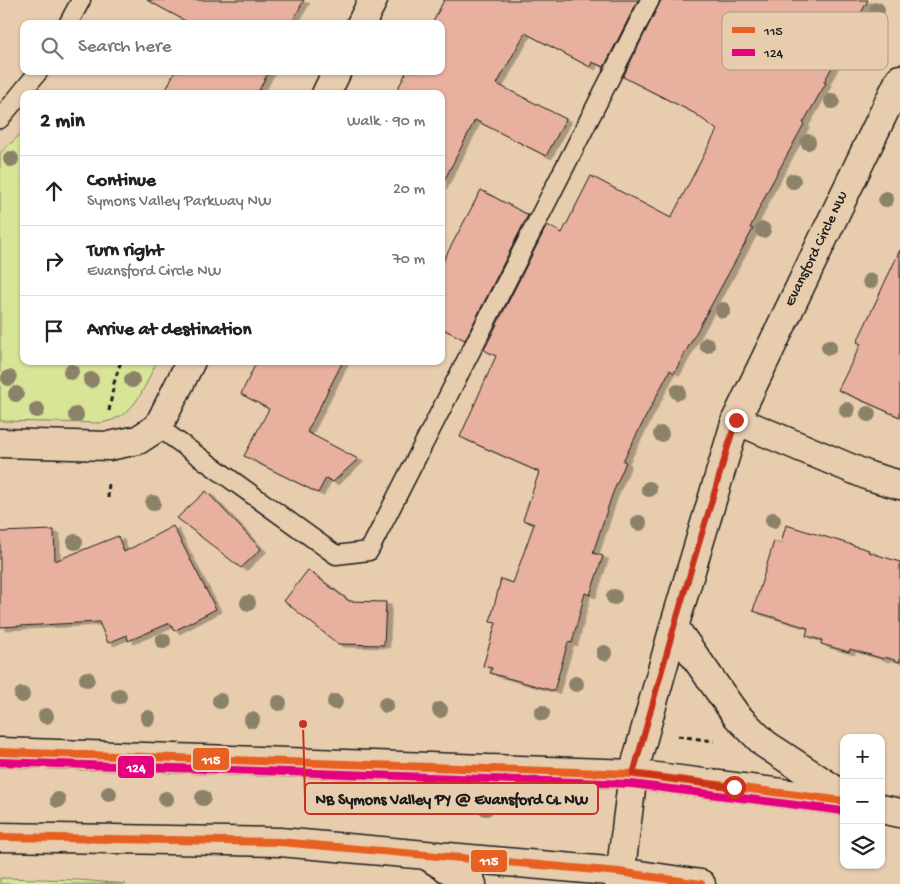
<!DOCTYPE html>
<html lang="en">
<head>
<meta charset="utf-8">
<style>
  body { margin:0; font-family:"Gochi Hand",sans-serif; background:#f6f6f6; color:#222 }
  .controls { position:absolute; right:15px; bottom:15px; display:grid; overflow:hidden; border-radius:10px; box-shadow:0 1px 4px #0004 }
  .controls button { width:45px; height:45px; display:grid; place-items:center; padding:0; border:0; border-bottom:1px solid #e0e0e0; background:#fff; color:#222; font:25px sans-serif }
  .stop { position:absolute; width:15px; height:15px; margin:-11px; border:4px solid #c8321e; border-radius:50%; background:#fff }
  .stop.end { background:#c8321e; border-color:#fff; box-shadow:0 1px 5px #0008 }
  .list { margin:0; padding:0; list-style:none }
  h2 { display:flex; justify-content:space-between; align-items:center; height:65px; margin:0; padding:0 20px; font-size:21px }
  h2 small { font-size:16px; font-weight:400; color:#767676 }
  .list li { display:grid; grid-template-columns:32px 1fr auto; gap:15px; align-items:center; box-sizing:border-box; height:70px; padding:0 20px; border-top:1px solid #e0e0e0 }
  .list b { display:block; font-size:19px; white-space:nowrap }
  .list p { margin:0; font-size:16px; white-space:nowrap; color:#767676 }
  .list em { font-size:16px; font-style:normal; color:#767676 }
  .icon { flex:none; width:28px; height:28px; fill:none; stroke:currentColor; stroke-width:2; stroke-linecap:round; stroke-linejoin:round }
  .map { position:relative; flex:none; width:900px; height:884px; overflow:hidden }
  .search { position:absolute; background:#fff; box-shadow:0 1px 4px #0004; left:20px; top:20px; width:425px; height:55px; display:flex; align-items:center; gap:12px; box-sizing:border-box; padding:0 18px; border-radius:10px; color:#767676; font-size:19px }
  .panel { position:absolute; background:#fff; box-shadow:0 1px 4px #0004; left:20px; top:90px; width:425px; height:275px; border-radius:10px }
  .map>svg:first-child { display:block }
</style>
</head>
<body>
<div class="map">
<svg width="900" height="884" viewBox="0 0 900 884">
  <defs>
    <filter id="shadow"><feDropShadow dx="5.5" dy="3" stdDeviation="0" flood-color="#0004"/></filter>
  </defs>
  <rect width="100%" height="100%" fill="#e7cdae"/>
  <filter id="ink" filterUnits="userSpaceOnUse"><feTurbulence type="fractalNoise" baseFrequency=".02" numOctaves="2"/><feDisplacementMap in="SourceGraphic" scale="10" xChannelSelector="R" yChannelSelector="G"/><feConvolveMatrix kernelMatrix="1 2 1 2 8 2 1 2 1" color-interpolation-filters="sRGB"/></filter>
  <g filter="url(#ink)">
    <g fill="#d8e496" stroke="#7a8059">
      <path d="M24 131V361H157C143 389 135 419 99 423L0 421V153Z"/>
      <polygon points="0,878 79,880 126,884 0,884"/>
    </g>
    <g fill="#e8b09f" stroke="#1c1c1c" filter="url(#shadow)">
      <polygon points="147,0 304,0 291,24 191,24"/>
      <polygon points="444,0 638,0 604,67 592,62 590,67 525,33 497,84 566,119 546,156 475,120 441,187 441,94 395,94 407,71 441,71 441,24 432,24"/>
      <polygon points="661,0 868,0 824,82 826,83 803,123 804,124 767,192 750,228 753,229 674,373 670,370 623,461 626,462 612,495 593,553 603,556 590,595 585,593 572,643 568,642 554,691 490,673 492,668 483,666 496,623 490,622 501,579 513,583 534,524 523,520 539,472 460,437 496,356 484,350 547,225 562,233 591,176 671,218 717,130 694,113 623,77"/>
      <polygon points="175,71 269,71 257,94 164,94"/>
      <polygon points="481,190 528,215 465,340 441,328 441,265"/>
      <polygon points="900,250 900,417 838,390 861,344 857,342"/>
      <polygon points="257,361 343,361 307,432 358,459 333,482 326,478 318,493 244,456 269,409 241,394"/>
      <polygon points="206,491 261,549 241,568 177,518"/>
      <polygon points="786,525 869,550 868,552 900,562 900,662 885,657 884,659 850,649 849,652 821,644 822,640 806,636 808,628 753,611 774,541 781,543"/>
      <polygon points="173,526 216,609 174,631 170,623 128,641 127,635 108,643 99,622 0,627 0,532 54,530 55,561 118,536 124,552"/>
      <polygon points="308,570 349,601 386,602 384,645 338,644 284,601"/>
    </g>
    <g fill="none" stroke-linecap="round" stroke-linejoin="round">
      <defs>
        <g id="lane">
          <polyline points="68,24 81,0"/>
          <polyline points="0,119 39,71"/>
          <polyline points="158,427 336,555 369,551 650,0"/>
        </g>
        <g id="street">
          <polyline points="361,24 373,0"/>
          <polyline points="326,94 337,71"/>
          <polyline points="736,420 869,476 900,485"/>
          <polyline points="0,443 109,446 138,440 158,427 191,361"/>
          <polyline points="619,884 633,774 674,627 736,420 900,79"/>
        </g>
        <g id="secondary">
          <polyline points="674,627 736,715 765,744 844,796"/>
          <polyline points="0,752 633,774 844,801"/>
          <polyline points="881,809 900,813"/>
          <polyline points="0,837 280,842 619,872 701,884"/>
          <polyline points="429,857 472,884"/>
        </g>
      </defs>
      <use href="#lane" stroke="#1c1c1c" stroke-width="21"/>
      <use href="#street" stroke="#1c1c1c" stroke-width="31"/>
      <use href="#secondary" stroke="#1c1c1c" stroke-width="31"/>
      <g stroke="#1c1c1c" stroke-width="3" stroke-dasharray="5 4" stroke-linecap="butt">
        <polyline points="109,411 114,383 121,361"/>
        <polyline points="108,498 109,480"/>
        <polyline points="678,736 714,741"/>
      </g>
      <use href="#lane" stroke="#e7cdae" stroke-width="18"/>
      <use href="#street" stroke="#e7cdae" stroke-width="28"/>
      <use href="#secondary" stroke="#e7cdae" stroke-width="28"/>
      <defs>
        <g id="bus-1">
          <polyline points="0,752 633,774 844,801"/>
          <polyline points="0,837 280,842 619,872 701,884"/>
        </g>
        <polyline id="bus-2" points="0,762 632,784 843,811"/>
      </defs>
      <use href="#bus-1" stroke="#e7cdae" stroke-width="11"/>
      <use href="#bus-2" stroke="#e7cdae" stroke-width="11"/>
      <use href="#bus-1" stroke="#e76122" stroke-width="8"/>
      <use href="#bus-2" stroke="#e5007d" stroke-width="8"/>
    </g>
    <g fill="#8c826b">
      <circle cx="877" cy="10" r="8"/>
      <circle cx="832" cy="101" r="8"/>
      <circle cx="808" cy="142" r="8"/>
      <circle cx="11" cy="159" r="8"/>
      <circle cx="793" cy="181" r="8"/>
      <circle cx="886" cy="199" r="8"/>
      <circle cx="763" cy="230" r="8"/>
      <circle cx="870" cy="281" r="8"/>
      <circle cx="723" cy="310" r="8"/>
      <circle cx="707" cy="345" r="8"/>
      <circle cx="829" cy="347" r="8"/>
      <circle cx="71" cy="372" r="8"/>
      <circle cx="9" cy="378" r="8"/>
      <circle cx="91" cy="380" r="8"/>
      <circle cx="132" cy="380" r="8"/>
      <circle cx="678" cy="392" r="8"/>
      <circle cx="16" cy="394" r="8"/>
      <circle cx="37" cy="410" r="8"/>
      <circle cx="847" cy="410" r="8"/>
      <circle cx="868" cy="414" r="8"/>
      <circle cx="76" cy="415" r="8"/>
      <circle cx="661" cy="434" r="8"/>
      <circle cx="649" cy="489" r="8"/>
      <circle cx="153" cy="503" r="8"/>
      <circle cx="773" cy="520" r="8"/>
      <circle cx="639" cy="523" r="8"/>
      <circle cx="75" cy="542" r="8"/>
      <circle cx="614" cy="597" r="8"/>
      <circle cx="248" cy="603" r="8"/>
      <circle cx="163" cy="641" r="8"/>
      <circle cx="604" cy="653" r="8"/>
      <circle cx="87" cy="679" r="8"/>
      <circle cx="576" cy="684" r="8"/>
      <circle cx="22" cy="695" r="8"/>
      <circle cx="119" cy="696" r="8"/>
      <circle cx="220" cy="701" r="8"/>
      <circle cx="335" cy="702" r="8"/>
      <circle cx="279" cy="703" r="8"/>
      <circle cx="386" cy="705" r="8"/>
      <circle cx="440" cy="710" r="8"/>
      <circle cx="542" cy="713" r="8"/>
      <circle cx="46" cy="716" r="8"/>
      <circle cx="148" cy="718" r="8"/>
      <circle cx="252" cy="720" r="8"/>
      <circle cx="109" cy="794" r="8"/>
      <circle cx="203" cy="798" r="8"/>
      <circle cx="166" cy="799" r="8"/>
      <circle cx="58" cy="800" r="8"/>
      <circle cx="486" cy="808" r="8"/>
    </g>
  </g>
  <g fill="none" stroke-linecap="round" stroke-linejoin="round" filter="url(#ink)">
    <polyline stroke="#c8321e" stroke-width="6" points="734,787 633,774 674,627 736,420"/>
  </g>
  <g text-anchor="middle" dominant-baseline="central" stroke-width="5" stroke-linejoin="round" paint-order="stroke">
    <g font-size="15" fill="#1c1c1c" stroke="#e7cdae">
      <text transform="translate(817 249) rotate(-64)">Evansford Circle NW</text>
    </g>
  </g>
  <rect x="722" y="12" width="166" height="58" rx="8" fill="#e7cdae" stroke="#aa9882" stroke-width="1"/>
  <rect x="732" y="27" width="23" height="6" fill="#e76122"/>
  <rect x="732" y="49" width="23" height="7" fill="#e5007d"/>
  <g font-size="14" fill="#1c1c1c">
    <text x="764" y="35">115</text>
    <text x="764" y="57">124</text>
  </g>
  <path fill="none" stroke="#c8321e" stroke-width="2" d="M303 724L305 798"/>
  <circle fill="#c8321e" stroke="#e7cdae" stroke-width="2" cx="303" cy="724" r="5"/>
  <rect fill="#e7cdae" stroke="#c8321e" stroke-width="2" x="305" y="783" width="293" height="31" rx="5"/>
  <g font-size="16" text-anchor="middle" font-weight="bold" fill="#1c1c1c">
    <text x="452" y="804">NB Symons Valley PY @ Evansford CL NW</text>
  </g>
  <g stroke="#e7cdae" stroke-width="2">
    <rect x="192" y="747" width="38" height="24" rx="5" fill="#e76122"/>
    <rect x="117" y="755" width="38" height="24" rx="5" fill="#e5007d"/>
    <rect x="470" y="849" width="38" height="24" rx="5" fill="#e76122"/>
  </g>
  <g font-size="14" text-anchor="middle" font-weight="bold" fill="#fff">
    <text x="211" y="764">115</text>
    <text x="136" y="772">124</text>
    <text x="489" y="865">115</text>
  </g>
</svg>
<div class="controls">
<button>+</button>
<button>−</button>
<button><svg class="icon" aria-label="layers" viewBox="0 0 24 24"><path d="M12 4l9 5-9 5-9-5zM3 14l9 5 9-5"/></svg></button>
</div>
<div class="stop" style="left:734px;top:787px"></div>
<div class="stop end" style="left:736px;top:420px"></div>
<div class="search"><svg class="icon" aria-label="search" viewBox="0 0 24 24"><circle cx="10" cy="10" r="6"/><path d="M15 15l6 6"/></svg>Search here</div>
<section class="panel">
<h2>2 min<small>Walk · 90 m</small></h2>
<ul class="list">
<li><svg class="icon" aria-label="ahead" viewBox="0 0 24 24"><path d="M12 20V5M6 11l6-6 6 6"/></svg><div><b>Continue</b><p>Symons Valley Parkway NW</p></div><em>20 m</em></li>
<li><svg class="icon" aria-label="right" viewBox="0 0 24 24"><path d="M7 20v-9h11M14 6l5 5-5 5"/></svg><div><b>Turn right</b><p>Evansford Circle NW</p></div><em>70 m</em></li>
<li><svg class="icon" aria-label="arrive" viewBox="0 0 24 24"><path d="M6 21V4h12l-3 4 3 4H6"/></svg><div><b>Arrive at destination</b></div></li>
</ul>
</section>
</div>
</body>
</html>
